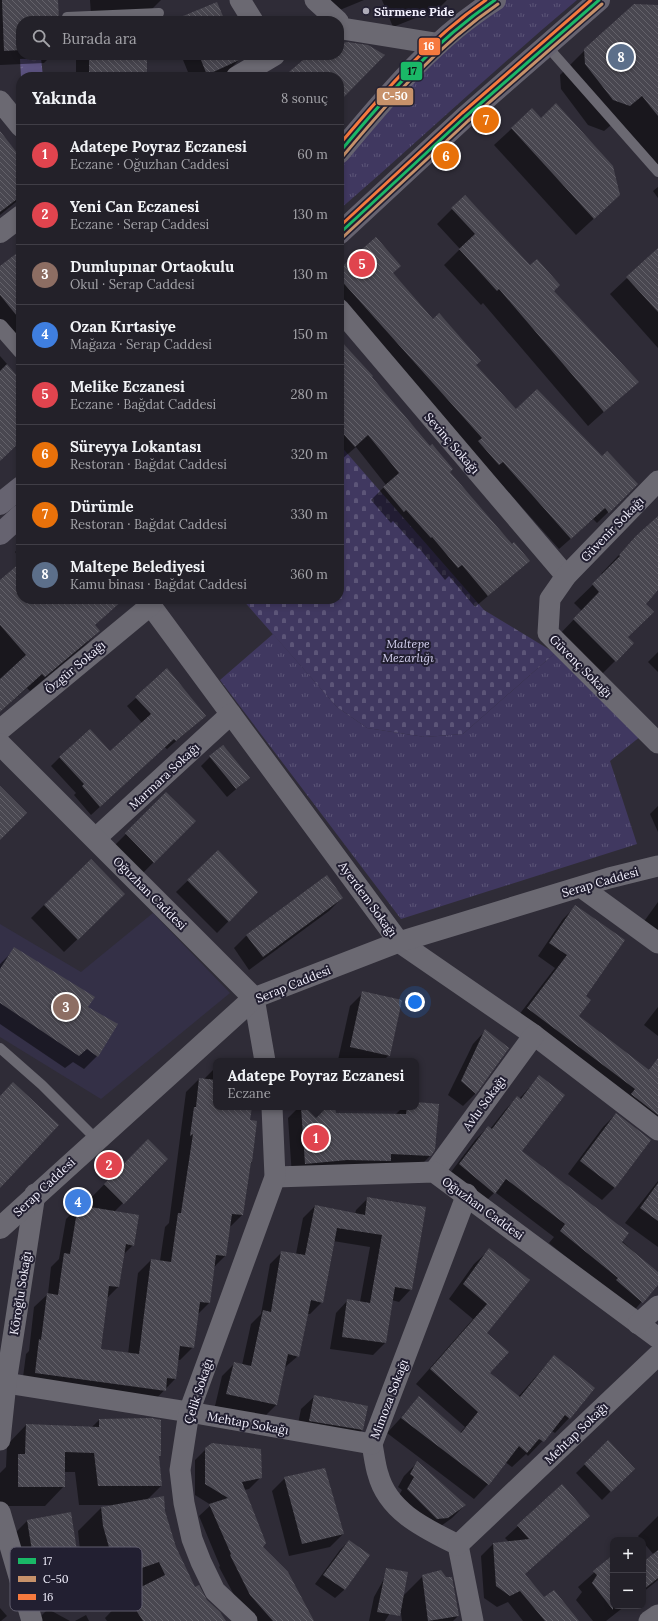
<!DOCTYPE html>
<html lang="tr">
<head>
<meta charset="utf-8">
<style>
  body { margin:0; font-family:Lora,serif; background:#2f2e35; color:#f1f3f6 }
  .controls { position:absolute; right:12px; bottom:12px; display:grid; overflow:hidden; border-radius:8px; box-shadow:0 2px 6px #0003 }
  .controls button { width:36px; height:36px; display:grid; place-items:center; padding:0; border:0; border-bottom:1px solid #403e46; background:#232129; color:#f1f3f6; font:20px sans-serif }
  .you { position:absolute; left:415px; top:1002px; width:14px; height:14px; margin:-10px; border:3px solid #fff; border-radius:50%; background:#1a73e8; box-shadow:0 0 0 6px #1a73e833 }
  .badge { display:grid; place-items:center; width:26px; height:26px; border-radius:50%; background:#aeacb8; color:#fff; font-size:13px; font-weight:700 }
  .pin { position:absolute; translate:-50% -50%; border:2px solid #fff; box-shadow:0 1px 4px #0006 }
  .popup { position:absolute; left:213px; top:1058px; width:206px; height:52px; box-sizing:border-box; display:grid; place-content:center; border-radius:8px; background:#232129; filter:drop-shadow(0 1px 3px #0005); font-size:13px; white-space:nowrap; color:#a3a3a8 }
  .popup b { font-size:15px; color:#f1f3f6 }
  .popup::after { content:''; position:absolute; left:50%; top:100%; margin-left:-8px; border:8px solid transparent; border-top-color:#232129 }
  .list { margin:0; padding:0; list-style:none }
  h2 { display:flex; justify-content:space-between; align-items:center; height:52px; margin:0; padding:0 16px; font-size:17px }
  h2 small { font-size:13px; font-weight:400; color:#a3a3a8 }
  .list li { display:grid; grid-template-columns:26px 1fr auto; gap:12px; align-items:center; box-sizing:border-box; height:60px; padding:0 16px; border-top:1px solid #403e46 }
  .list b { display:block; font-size:15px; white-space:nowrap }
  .list p { margin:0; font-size:13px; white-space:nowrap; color:#a3a3a8 }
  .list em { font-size:13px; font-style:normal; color:#a3a3a8 }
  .icon { flex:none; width:22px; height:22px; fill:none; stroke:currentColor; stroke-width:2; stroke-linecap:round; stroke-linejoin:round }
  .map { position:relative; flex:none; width:658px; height:1621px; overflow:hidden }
  .search { position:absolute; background:#232129; box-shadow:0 2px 6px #0003; left:16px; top:16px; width:328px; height:44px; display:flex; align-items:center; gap:10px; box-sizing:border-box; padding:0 14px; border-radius:16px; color:#a3a3a8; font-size:15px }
  .panel { position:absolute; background:#232129; box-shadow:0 2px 6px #0003; left:16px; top:72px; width:328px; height:532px; border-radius:16px }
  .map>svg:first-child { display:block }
</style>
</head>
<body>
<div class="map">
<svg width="658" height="1621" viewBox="0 0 658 1621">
  <defs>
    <pattern id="grass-tufts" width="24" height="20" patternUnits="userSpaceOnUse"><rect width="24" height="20" fill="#403860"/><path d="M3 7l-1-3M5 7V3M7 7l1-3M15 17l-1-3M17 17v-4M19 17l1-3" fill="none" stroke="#5c5578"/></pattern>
    <pattern id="cemetery-stones" width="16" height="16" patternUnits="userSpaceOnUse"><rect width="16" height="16" fill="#403860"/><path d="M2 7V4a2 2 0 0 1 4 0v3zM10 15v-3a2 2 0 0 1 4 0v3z" fill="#5c5578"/></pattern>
    <pattern id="water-ripples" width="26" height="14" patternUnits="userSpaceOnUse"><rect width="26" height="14" fill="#5c5381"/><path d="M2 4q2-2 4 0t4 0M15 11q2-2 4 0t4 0" fill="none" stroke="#746c94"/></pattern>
    <pattern id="building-back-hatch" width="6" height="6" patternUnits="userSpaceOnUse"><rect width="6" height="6" fill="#494750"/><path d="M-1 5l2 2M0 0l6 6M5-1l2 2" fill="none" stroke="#64626a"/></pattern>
  </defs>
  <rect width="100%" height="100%" fill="#2f2c37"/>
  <polygon fill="#343047" points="153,913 230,993 101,1099 0,1037 0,924 81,972"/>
  <g fill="url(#grass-tufts)">
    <path d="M506 0H577C496 68 419 141 339 210V167L423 71Z"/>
    <polygon points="273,634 337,707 367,728 425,737 463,734 555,653 641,736 610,761 637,844 401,919 220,680"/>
  </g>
  <polygon fill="url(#cemetery-stones)" points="339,444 484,610 555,653 463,734 425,737 367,728 337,707 242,599 339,599"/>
  <polygon fill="url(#water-ripples)" points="41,58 43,77 21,77 20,59"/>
  <g fill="#0007">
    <polygon points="0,0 57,0 58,21 21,21 21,55 52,55 44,63 0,65"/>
    <polygon points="90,0 161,0 149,12 91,14"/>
    <polygon points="330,0 364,0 335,12"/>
    <polygon points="382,0 447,0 438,9 393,27"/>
    <polygon points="658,6 658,173 617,120 604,131 588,125 561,89 560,75 585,50"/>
    <polygon points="80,55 146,55 146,77 76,77 76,59"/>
    <polygon points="181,55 239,55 240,59 227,72 217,77 190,77"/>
    <polygon points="532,110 602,211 576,235 494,145"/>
    <polygon points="0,140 21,160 21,198 0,215"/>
    <polygon points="658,187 658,198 653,191"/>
    <polygon points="452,209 553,292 637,382 588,426 483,303 481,305 444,265 460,249 437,224"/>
    <polygon points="658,249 658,348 610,294"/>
    <polygon points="21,252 21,348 0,322 0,268"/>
    <polygon points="339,270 392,273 515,411 602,457 637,484 597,523 593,519 559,549 339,301"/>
    <polygon points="339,340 449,472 512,545 529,561 475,607 449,576 445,580 419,548 418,549 393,521 391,523 371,500 386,485 356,447 342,459 339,455"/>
    <polygon points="0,356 21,380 21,432 0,460"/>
    <polygon points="658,517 658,589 644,604 627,637 633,643 597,679 556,638 582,611 574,603 603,575 601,574 618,556"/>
    <polygon points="21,546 21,559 15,552"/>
    <polygon points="21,563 21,599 122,599 94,625 99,631 84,646 30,691 27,688 0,712 0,581"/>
    <polygon points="658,652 658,672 648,662"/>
    <polygon points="136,698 196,724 167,749 165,747 91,815 74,795 76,793 51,766 60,757 110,753 142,723 127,706"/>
    <polygon points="210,757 249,778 227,797 201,766"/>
    <polygon points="166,794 194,821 141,875 113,847"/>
    <polygon points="658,806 658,832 650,814"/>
    <polygon points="218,851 257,892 217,933 176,892"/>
    <polygon points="342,898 329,911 249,970 234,948 247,935"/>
    <polygon points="658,902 658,940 640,927"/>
    <polygon points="44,905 111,907 64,952 31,918"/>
    <polygon points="575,907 585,997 577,1016 649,1071 658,1066 658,1131 515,1020 555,968 538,956 563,919"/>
    <polygon points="15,949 87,1007 97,1056 84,1069 73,1062 65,1068 0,1024 0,964"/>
    <polygon points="363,993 389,1055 383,1061 338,1060 350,1006"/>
    <polygon points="658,1007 658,1036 644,1025"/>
    <polygon points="485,1031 476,1093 463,1106 448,1095 473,1044"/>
    <polygon points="216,1067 216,1107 250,1107 249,1121 252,1162 249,1164 242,1215 230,1227 225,1256 213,1268 209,1303 198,1314 193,1347 180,1360 177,1360 175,1379 152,1403 22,1385 26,1354 29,1351 34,1307 48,1294 51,1267 59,1259 66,1219 79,1206 82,1207 148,1140 167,1159 114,1212 133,1245 123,1255 118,1287 106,1299 100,1350 128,1354 138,1273 151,1260 160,1261 165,1227 169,1223 186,1092 199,1079 204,1079"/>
    <polygon points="539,1077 520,1151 658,1273 658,1283 631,1314 607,1290 549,1243 554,1237 495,1192 482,1205 448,1176 476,1139 488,1127 490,1129 506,1109 518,1097 519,1099"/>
    <polygon points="416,1103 430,1156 417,1169 292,1176 288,1118 299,1107 334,1107 335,1114 395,1115 403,1107 416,1107"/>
    <polygon points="616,1114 615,1187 602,1200 568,1174 603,1127"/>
    <polygon points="658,1181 658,1247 625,1223"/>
    <polygon points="368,1198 411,1289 399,1302 392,1300 385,1343 373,1355 330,1349 336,1313 348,1300 360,1302 370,1247 333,1241 322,1302 310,1314 307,1314 298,1356 284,1368 276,1405 264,1417 215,1406 222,1376 234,1364 242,1365 251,1324 261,1314 270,1264 282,1252 296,1254 303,1218 315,1206 355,1214 356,1210"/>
    <polygon points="489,1250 528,1280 486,1333 489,1373 518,1397 554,1356 594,1388 569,1418 555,1433 552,1431 528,1456 526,1454 512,1467 505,1462 488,1484 474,1499 387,1433 419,1398 460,1433 465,1427 416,1384 473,1319 449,1299 474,1264"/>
    <polygon points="315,1396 362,1430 349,1443 296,1434 301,1409"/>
    <polygon points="99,1420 160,1456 158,1457 161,1486 147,1500 164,1511 175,1547 194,1589 206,1600 221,1621 107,1621 105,1618 128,1594 138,1590 136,1585 95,1598 80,1550 78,1531 101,1508 111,1505 79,1505 75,1472 64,1472 64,1486 45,1506 0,1506 0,1473 6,1467 7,1445 26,1425 91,1428"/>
    <polygon points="608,1442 633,1469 602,1500 576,1473"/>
    <polygon points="206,1449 260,1478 249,1489 244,1490 261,1547 313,1621 252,1621 240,1606 219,1567 220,1566 199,1516 211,1505 195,1495 195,1460"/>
    <polygon points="417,1463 465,1505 452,1518 434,1531 395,1502 402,1490 398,1487 404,1476"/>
    <polygon points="285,1478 343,1534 330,1547 289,1556 272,1491"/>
    <polygon points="562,1486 589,1516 524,1574 544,1598 577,1621 523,1621 508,1602 497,1607 484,1598 481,1556 493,1544 509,1542 505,1538"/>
    <polygon points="658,1516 658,1580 643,1592 643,1559 645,1561 654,1555 638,1536"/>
    <polygon points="27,1521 76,1551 86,1586 75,1597 35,1611 16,1532"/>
    <polygon points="349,1541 368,1555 344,1590 335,1598 315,1584 340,1550"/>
    <polygon points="613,1556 613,1606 625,1606 606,1621 593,1621 576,1600 582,1592 578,1587"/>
    <polygon points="423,1576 458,1616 453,1621 402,1621 399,1598 385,1621 369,1621 374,1597 384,1579 401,1598"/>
    <polygon points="0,1608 7,1616 1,1621 0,1621"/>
    <polygon points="48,1609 70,1621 36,1621"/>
    <polygon points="86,1615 89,1621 75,1621"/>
  </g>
  <g fill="url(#building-back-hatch)">
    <polygon points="2,0 58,0 59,21 21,21 21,50 4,51"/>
    <polygon points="217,2 225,21 171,21"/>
    <polygon points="634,4 658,5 658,116 642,96 630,106 613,100 585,64 584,49"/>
    <polygon points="347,42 368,45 385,55 339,102 339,77 283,77 309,55 339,55 339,44"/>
    <rect x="89" y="55" width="58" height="22"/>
    <polygon points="199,55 250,55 207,75"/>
    <polygon points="556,103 613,166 620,195 594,219 511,128 532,108 541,118"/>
    <polygon points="0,131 21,158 21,196 0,212"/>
    <polygon points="465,195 530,265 537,259 560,285 554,291 639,382 604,412 499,289 497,291 459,249 475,234 451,208"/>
    <polygon points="376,237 401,266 393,273 433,319 439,313 481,361 476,365 516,409 537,389 602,456 607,451 638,484 609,513 605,508 571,539 503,462 499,465 478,441 482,438 339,278 339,269"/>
    <polygon points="658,248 658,312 626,277"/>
    <polygon points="21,250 21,321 0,295 0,266"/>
    <polygon points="339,339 373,376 372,377 430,446 432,444 453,469 450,472 512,544 514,542 530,561 488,596 462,565 458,568 432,537 431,538 406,510 404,512 383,487 399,473 368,435 355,447 339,429"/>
    <polygon points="7,364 21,380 21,441 0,461 0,371"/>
    <polygon points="658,516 658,590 646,604 654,612 628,637 634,643 616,662 573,619 599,592 592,584 620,556 619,555 636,536"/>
    <polygon points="21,562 21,599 124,599 95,625 100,631 45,677 42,674 0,712 0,679 26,655 0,625 0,580"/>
    <polygon points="167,668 206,716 176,741 174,739 100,807 82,786 84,784 59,757 90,729 110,751 151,714 135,697"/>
    <polygon points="223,745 250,778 236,789 209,756"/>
    <polygon points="0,786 27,813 0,840"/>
    <polygon points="166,792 196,821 154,863 125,833"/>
    <polygon points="218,850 258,892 229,922 187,880"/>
    <polygon points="91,859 125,894 78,940 44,905"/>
    <polygon points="327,875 343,898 263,957 246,935"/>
    <polygon points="575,905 625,940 586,996 591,1000 579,1016 649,1070 658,1058 658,1115 631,1094 635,1089 527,1008 567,955 549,943"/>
    <polygon points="14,947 95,997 88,1007 118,1024 98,1057 87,1049 79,1056 0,1003 0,969"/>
    <polygon points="362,991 402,1000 390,1056 350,1047"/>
    <polygon points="485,1029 509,1048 476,1094 461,1081"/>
    <polygon points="539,1075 565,1095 522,1151 629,1233 622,1242 658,1272 658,1285 643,1303 616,1280 618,1278 560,1231 565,1224 506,1179 495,1194 459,1164 488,1126 492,1129 517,1096 521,1099"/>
    <polygon points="199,1078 216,1080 216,1107 252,1107 250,1120 257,1121 252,1162 251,1162 243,1215 232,1214 226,1256 216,1255 210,1303 200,1302 194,1348 180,1346 176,1379 167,1378 166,1391 35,1373 39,1339 41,1340 47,1293 58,1295 64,1253 70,1254 78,1205 139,1215 134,1246 126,1244 119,1287 109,1286 101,1349 139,1354 151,1259 171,1262 178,1213 181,1213 193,1134 190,1136 194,1107 196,1107"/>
    <polygon points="13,1082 59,1125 0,1188 0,1096"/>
    <polygon points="416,1102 439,1104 435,1150 431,1156 391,1154 391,1161 347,1160 305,1164 301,1107 335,1107 336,1113 406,1114 407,1107 416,1107"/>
    <polygon points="616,1113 651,1140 615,1188 580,1161"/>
    <polygon points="148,1139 168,1159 124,1204 104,1184"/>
    <polygon points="658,1183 658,1221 640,1208"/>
    <polygon points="367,1197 426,1207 412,1290 395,1287 386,1343 342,1337 347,1299 370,1303 382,1235 337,1228 323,1303 311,1300 299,1357 288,1354 277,1405 226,1394 234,1362 251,1366 263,1310 271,1312 281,1251 305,1255 315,1205 365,1215"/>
    <polygon points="489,1248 530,1280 487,1333 509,1352 490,1373 520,1397 554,1355 595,1388 570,1419 565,1415 544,1442 539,1439 527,1453 519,1446 489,1485 401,1418 419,1396 461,1433 478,1412 430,1369 487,1304 463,1284"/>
    <polygon points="314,1395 368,1406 363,1430 309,1421"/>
    <polygon points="152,1418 161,1420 161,1456 159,1456 162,1486 98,1486 94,1453 65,1452 65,1487 18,1487 18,1454 25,1454 26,1424 99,1427 99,1419"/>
    <polygon points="608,1440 635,1469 611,1492 584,1464"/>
    <polygon points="212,1443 261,1449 262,1478 242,1482 266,1543 263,1547 288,1572 314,1621 273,1621 250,1595 230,1555 231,1554 209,1504 228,1498 205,1484 205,1448"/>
    <polygon points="417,1461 466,1505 448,1518 437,1519 407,1489 414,1477 410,1474"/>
    <polygon points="325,1468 344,1534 302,1544 284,1477"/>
    <polygon points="562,1484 590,1516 525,1574 544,1597 554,1590 579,1621 545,1621 520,1591 510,1596 496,1586 493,1543 529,1539 517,1525"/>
    <polygon points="164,1496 165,1511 176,1547 195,1587 199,1585 207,1600 220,1612 226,1621 143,1621 134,1607 127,1594 165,1575 159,1562 119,1576 114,1565 103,1526 101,1507"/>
    <polygon points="71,1512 77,1551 89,1586 46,1600 35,1569 27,1520"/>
    <polygon points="349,1540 370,1555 345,1590 323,1575"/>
    <polygon points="658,1550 658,1578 643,1590 643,1562"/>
    <polygon points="613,1555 613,1610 592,1583 597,1575 593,1571"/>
    <polygon points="386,1568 408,1572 400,1616 377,1612"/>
    <polygon points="441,1570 446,1577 452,1577 459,1616 428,1621 422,1575"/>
  </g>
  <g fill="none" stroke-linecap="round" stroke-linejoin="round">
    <g stroke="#6b6972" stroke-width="10">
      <polyline points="67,17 159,13"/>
      <polyline points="546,45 658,172"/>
      <polyline points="0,1048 42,1085 96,1139"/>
    </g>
    <polyline stroke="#6b6972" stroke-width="16" points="0,327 21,351"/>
    <g stroke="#6b6972" stroke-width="21">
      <polyline points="240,0 253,21"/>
      <polyline points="315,0 338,21"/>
      <polyline points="0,101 21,127"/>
      <polyline points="339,309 566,576"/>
      <polyline points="658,481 566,576 550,599 548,633 658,743"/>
      <polyline points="146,599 399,942 534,1035 658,1130"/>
      <polyline points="0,730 151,605"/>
      <polyline points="96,838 231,714"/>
      <polyline points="581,887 658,943"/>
      <polyline points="265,1061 254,998 399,942 609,878 658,866"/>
      <polyline points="434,1172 534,1035"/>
      <polyline points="275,1177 434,1172 658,1338"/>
      <path d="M467 1194 372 1444C374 1454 375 1465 378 1474 388 1512 426 1529 458 1545L473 1621"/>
      <polyline points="638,1324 658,1306"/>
      <polyline points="6,1383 189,1412 372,1444"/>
      <polyline points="0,1440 6,1383 35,1194"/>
      <polyline points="0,1512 32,1621"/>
      <polyline points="458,1545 658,1355"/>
      <polyline points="247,1621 215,1591 201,1562 192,1539 184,1503 180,1470 189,1412 275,1177 272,1107"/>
      <polyline points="649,1621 658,1615"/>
    </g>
    <g stroke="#6b6972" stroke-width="22">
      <polyline points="339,28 438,44"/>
      <polyline points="237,77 274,55"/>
      <polyline points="0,232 21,216"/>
      <polyline points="0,744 254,998 0,1228"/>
    </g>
    <g stroke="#666370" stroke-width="22">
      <path d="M339 153C386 97 433 39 495 0"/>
      <polyline points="339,234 465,117 599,0"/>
      <polyline points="0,504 21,487"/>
      <polyline points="0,534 21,515"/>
    </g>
    <defs>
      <g id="bus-1">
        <path d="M339 153C386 96 434 42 495 0"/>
        <polyline points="339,234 465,117 599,0"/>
      </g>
      <g id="bus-2">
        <path d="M343 156C390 100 437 46 498 4"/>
        <polyline points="342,238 468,121 602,4"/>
      </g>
      <g id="bus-3">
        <path d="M339 145C384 92 428 40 486 0"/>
        <polyline points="339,227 462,113 591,0"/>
      </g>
    </defs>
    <use href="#bus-1" stroke="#221f31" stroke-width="6"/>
    <use href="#bus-2" stroke="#221f31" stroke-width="6"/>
    <use href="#bus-3" stroke="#221f31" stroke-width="6"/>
    <use href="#bus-1" stroke="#1ab867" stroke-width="3"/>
    <use href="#bus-2" stroke="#c7916a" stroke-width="3"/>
    <use href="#bus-3" stroke="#f6793e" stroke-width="3"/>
  </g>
  <circle fill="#aeacb8" stroke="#221f31" stroke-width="1.5" cx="366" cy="11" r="4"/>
  <g text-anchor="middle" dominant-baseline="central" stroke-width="4" stroke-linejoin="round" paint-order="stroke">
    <g font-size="12" font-weight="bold" fill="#f3f1fe" stroke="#221f31" text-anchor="start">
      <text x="374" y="11">Sürmene Pide</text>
    </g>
    <g font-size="12" fill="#f3f1fe" stroke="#221f31">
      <text transform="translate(452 443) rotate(49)">Sevinç Sokağı</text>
      <text transform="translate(612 529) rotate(-46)">Güvenir Sokağı</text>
      <text transform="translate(581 666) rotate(45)">Güvenç Sokağı</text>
      <text transform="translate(75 667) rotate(-40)">Özgür Sokağı</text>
      <text transform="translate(164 776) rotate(-43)">Marmara Sokağı</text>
      <text transform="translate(600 882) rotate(-16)">Serap Caddesi</text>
      <text transform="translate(150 893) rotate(45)">Oğuzhan Caddesi</text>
      <text transform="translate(368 899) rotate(54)">Ayerdem Sokağı</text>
      <text transform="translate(293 984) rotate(-22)">Serap Caddesi</text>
      <text transform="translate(484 1103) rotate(-54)">Avlu Sokağı</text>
      <text transform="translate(44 1187) rotate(-43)">Serap Caddesi</text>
      <text transform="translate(483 1208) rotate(36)">Oğuzhan Caddesi</text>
      <text transform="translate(20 1293) rotate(-81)">Köroğlu Sokağı</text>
      <text transform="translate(198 1391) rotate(-72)">Çelik Sokağı</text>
      <text transform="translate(389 1399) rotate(-69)">Mimoza Sokağı</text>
      <text transform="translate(248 1423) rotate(10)">Mehtap Sokağı</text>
      <text transform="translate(576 1433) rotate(-44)">Mehtap Sokağı</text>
    </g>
    <g font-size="12" font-style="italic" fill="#d8d4f3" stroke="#221f31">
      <text x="408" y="643">Maltepe<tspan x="408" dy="14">Mezarlığı</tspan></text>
    </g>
  </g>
  <rect x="10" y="1547" width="132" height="64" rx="6" fill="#221f31" stroke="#615e6e" stroke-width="1"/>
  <rect x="18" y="1558" width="18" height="6" fill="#1ab867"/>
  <rect x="18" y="1576" width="18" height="6" fill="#c7916a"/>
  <rect x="18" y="1594" width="18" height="6" fill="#f6793e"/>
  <g font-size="11" fill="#f3f1fe">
    <text x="43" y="1565">17</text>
    <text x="43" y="1583">C-50</text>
    <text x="43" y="1601">16</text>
  </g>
  <g stroke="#221f31" stroke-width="1.5">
    <rect x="418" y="37" width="23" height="19" rx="4" fill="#f6793e"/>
    <rect x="400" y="61" width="23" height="20" rx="4" fill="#1ab867"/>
    <rect x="376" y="87" width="38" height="19" rx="4" fill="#c7916a"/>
  </g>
  <g font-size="11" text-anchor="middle" font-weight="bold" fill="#fff">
    <text x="429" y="50">16</text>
    <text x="395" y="100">C-50</text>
  </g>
  <g font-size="11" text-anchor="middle" font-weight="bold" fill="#111">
    <text x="412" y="75">17</text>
  </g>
</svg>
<div class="controls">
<button>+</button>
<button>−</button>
</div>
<div class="you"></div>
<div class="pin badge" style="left:316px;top:1138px;background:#e0444e">1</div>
<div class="popup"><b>Adatepe Poyraz Eczanesi</b>Eczane</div>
<div class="pin badge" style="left:109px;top:1165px;background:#e0444e">2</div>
<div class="pin badge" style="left:66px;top:1007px;background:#8d6e63">3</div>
<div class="pin badge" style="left:78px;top:1202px;background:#3f7fe0">4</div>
<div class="pin badge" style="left:362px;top:264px;background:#e0444e">5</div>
<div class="pin badge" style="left:446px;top:156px;background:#e8710a">6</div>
<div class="pin badge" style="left:486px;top:120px;background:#e8710a">7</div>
<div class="pin badge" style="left:621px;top:57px;background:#5c6f8a">8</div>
<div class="search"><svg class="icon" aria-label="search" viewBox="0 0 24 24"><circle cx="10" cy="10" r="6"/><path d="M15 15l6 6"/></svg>Burada ara</div>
<section class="panel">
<h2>Yakında<small>8 sonuç</small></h2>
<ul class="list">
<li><span class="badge" style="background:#e0444e">1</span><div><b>Adatepe Poyraz Eczanesi</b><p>Eczane · Oğuzhan Caddesi</p></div><em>60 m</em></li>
<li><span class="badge" style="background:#e0444e">2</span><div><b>Yeni Can Eczanesi</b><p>Eczane · Serap Caddesi</p></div><em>130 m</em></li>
<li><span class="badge" style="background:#8d6e63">3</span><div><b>Dumlupınar Ortaokulu</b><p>Okul · Serap Caddesi</p></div><em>130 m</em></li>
<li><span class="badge" style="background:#3f7fe0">4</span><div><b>Ozan Kırtasiye</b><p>Mağaza · Serap Caddesi</p></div><em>150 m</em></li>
<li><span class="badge" style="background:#e0444e">5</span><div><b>Melike Eczanesi</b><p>Eczane · Bağdat Caddesi</p></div><em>280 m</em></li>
<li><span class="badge" style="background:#e8710a">6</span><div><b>Süreyya Lokantası</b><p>Restoran · Bağdat Caddesi</p></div><em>320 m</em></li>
<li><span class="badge" style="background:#e8710a">7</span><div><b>Dürümle</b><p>Restoran · Bağdat Caddesi</p></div><em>330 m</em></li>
<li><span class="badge" style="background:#5c6f8a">8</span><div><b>Maltepe Belediyesi</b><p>Kamu binası · Bağdat Caddesi</p></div><em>360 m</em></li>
</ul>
</section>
</div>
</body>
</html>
